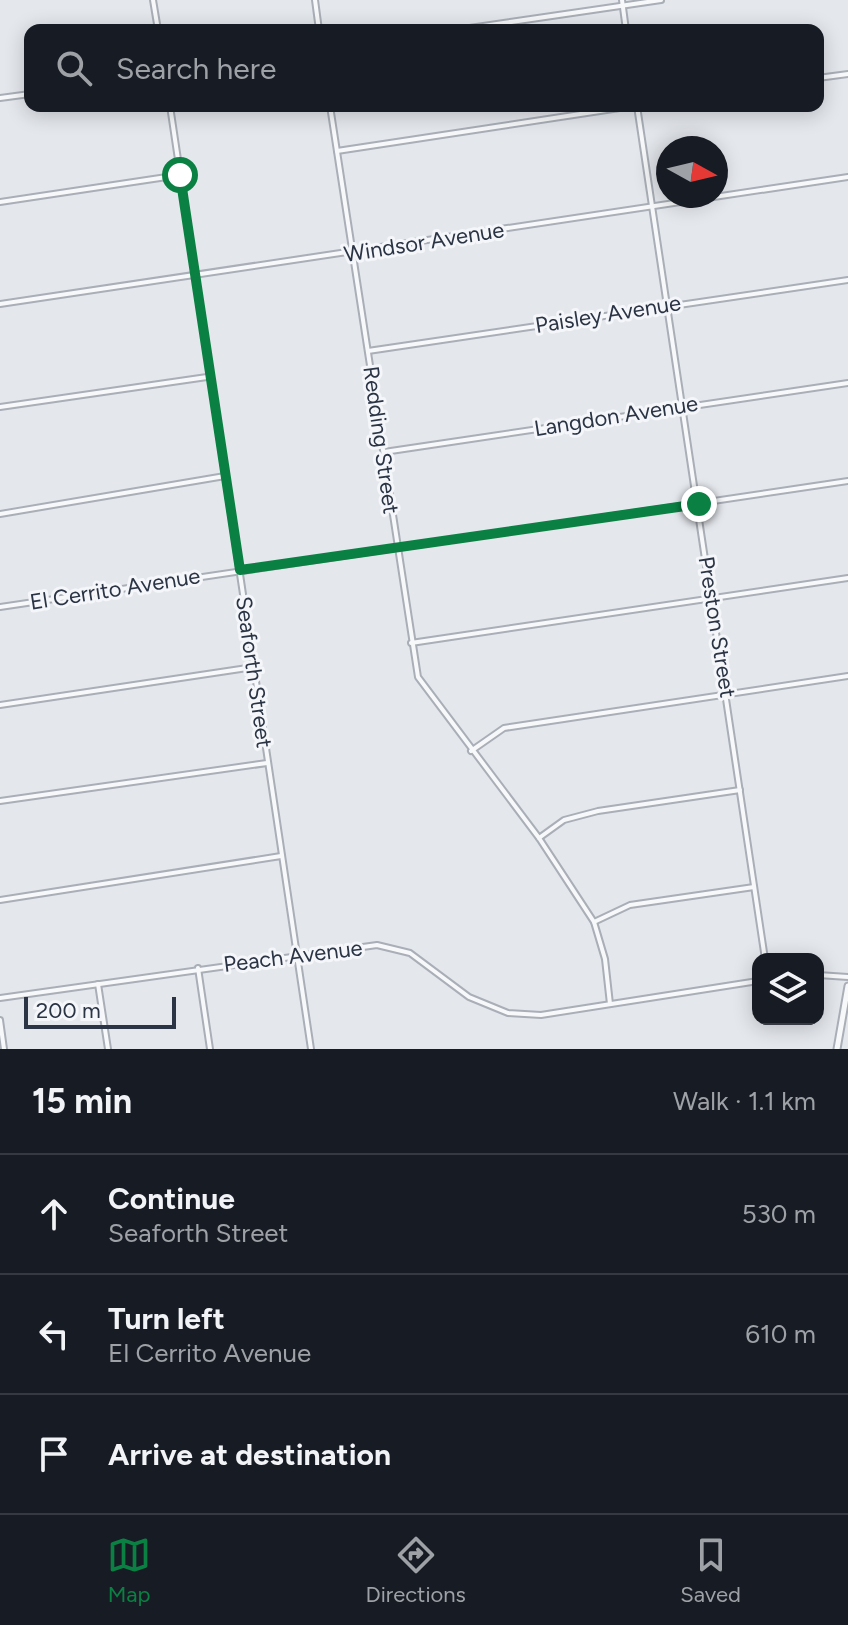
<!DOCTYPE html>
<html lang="en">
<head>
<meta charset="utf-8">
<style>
  body { margin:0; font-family:Figtree,sans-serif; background:#242831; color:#f1f3f6 }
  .controls { position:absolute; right:24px; bottom:24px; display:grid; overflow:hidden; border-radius:16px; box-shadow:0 4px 20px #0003 }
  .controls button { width:72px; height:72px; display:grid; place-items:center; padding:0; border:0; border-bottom:2px solid #363941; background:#171b24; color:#f1f3f6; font:40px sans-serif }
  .compass { position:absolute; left:656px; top:136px; width:72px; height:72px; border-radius:50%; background:#171b24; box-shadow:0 4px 20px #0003; rotate:98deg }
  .scale { position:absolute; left:24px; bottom:20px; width:152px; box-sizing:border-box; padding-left:8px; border:4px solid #2b3445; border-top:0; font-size:22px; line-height:28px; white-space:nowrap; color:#2b3445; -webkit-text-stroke:6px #f4f6f9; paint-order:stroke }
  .stop { position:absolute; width:24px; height:24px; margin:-18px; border:6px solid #0b8043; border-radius:50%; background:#fff }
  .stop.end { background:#0b8043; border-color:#fff; box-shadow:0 2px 8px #0008 }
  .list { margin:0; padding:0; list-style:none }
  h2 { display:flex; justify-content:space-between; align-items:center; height:104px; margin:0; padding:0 32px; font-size:34px }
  h2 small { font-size:26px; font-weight:400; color:#9ea1a6 }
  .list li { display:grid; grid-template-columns:52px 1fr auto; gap:24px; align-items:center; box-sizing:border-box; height:120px; padding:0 32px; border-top:2px solid #363941 }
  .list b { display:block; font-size:30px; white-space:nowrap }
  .list p { margin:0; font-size:26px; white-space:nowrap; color:#9ea1a6 }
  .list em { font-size:26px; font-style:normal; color:#9ea1a6 }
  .icon { flex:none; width:44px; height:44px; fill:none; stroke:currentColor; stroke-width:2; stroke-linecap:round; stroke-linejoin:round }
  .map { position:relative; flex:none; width:848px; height:1049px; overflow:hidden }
  .search { position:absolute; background:#171b24; box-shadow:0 4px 20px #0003; left:24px; right:24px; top:24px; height:88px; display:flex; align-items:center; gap:20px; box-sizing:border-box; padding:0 28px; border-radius:16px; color:#9ea1a6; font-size:30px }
  .sheet { height:464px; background:#171b24 }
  nav { display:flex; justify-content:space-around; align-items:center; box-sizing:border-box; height:112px; border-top:2px solid #363941; background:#171b24; font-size:22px; color:#9ea1a6 }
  nav a { display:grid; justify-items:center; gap:4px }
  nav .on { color:#0b8043 }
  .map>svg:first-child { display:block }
</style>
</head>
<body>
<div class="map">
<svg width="848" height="1049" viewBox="0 0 848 1049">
  <rect width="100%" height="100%" fill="#e4e7ec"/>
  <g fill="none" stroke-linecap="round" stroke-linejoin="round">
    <defs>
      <g id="minor">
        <polyline points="153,0 158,30"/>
        <polyline points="315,0 319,30"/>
        <polyline points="622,0 626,30"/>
        <polyline points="456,30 661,0"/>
        <polyline points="818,78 848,74"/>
        <polyline points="0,98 30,94"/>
        <polyline points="170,106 311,1049"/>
        <polyline points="330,106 418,677 539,838 594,922 605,959 610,1004"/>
        <polyline points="637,106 765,959"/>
        <polyline points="337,151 633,106"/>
        <polyline points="0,202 180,175"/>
        <polyline points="0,304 848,177"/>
        <polyline points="368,351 848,280"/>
        <polyline points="0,407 207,377"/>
        <polyline points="384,452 848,383"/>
        <polyline points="0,514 225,476"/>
        <polyline points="0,607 848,481"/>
        <polyline points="411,643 848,578"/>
        <polyline points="0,705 254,667"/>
        <polyline points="471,751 504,728 848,676"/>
        <polyline points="0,801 267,763"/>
        <polyline points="539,838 564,820 598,811 740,790"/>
        <polyline points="0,900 281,856"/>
        <polyline points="594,922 630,905 754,887"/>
        <polyline points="198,968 210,1049"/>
        <polyline points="818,975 848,977"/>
        <polyline points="98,984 108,1049"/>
        <polyline points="0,998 377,945 410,953 469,997 508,1013 541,1015 758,981"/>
        <polyline points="0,1020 4,1049"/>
      </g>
      <polyline id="tertiary" points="837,1049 848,986"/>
    </defs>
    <use href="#minor" stroke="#a9aeb7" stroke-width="8"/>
    <use href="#tertiary" stroke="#a9aeb7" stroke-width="9"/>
    <use href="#minor" stroke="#f7f8fa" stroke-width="4"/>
    <use href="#tertiary" stroke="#f7f8fa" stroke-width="5"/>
  </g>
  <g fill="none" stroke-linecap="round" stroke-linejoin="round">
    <polyline stroke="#0b8043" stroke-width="10" points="180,175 240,570 699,504"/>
  </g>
  <g text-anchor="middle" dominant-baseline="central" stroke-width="6" stroke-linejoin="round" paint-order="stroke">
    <g font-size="22" fill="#2b3445" stroke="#f4f6f9">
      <text transform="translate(424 242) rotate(-9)">Windsor Avenue</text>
      <text transform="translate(608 314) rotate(-9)">Paisley Avenue</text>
      <text transform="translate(616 416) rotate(-9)">Langdon Avenue</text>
      <text transform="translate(381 440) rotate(82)">Redding Street</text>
      <text transform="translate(115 589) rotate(-9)">El Cerrito Avenue</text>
      <text transform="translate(717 627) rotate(81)">Preston Street</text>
      <text transform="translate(254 672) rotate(82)">Seaforth Street</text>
      <text transform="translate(293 956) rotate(-7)">Peach Avenue</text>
    </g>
  </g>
</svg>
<div class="controls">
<button><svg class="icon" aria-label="layers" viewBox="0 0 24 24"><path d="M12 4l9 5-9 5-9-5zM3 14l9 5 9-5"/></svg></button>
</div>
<svg class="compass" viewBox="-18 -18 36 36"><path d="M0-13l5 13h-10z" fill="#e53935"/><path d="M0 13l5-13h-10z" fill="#9ea1a6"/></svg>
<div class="scale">200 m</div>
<div class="stop" style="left:180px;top:175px"></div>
<div class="stop end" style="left:699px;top:504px"></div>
<div class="search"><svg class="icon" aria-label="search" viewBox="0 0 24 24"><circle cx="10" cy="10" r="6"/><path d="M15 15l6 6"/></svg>Search here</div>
</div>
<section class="sheet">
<h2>15 min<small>Walk · 1.1 km</small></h2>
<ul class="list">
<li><svg class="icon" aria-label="ahead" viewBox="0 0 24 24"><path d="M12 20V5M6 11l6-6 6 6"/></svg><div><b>Continue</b><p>Seaforth Street</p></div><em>530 m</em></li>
<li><svg class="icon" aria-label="left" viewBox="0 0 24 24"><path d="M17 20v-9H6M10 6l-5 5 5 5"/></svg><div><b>Turn left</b><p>El Cerrito Avenue</p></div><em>610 m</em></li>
<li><svg class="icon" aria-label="arrive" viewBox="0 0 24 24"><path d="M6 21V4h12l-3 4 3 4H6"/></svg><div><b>Arrive at destination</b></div></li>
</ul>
</section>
<nav>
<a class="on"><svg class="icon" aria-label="map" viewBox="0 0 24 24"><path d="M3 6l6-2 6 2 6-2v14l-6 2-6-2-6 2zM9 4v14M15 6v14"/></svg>Map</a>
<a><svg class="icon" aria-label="directions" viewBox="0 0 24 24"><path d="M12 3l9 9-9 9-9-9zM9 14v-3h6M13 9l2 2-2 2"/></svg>Directions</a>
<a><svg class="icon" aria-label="saved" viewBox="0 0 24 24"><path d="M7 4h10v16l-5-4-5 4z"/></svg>Saved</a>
</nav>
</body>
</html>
